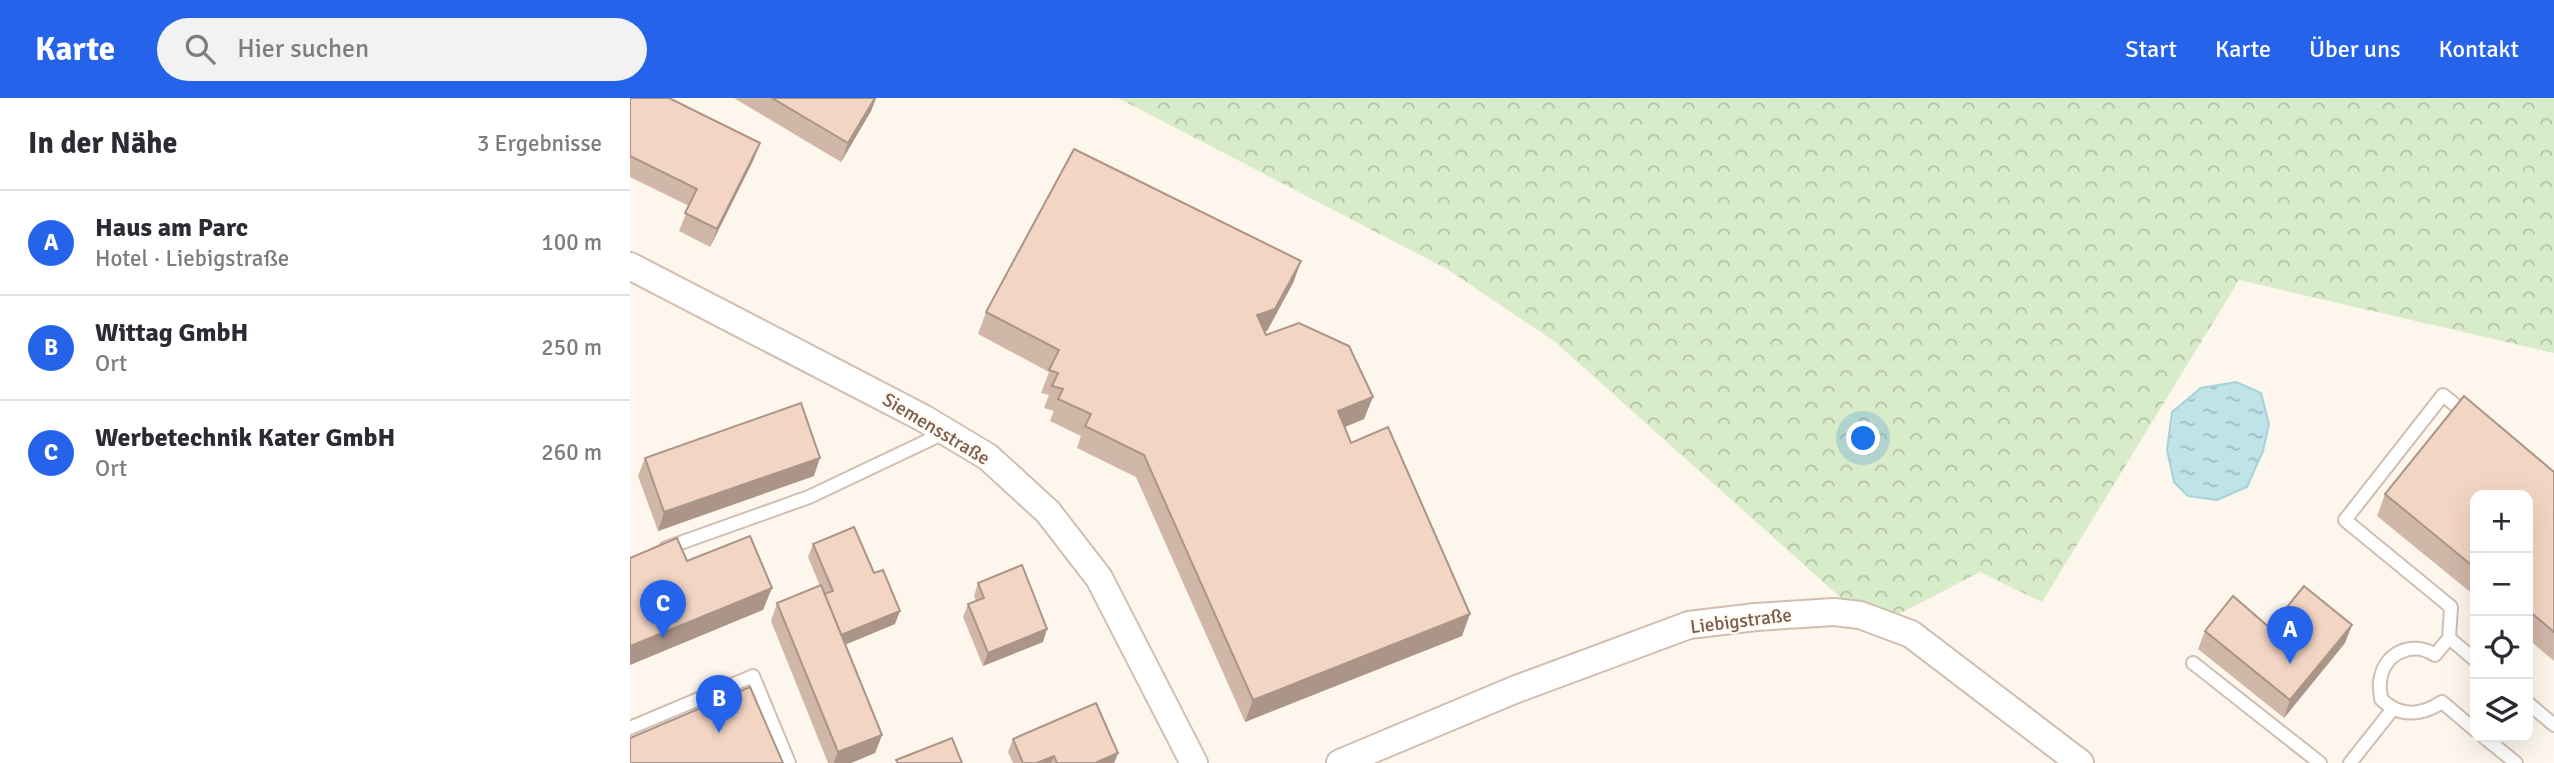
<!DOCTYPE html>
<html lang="de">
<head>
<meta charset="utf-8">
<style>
  body { margin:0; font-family:Signika,sans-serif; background:#f2f2f3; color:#2b2b33 }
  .controls { position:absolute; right:21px; bottom:21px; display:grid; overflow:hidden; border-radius:14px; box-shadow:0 7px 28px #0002 }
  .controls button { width:63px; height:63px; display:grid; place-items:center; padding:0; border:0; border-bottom:2px solid #e1e1e2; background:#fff; color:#2b2b33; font:35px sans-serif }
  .you { position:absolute; left:1234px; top:341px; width:24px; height:24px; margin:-18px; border:5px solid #fff; border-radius:50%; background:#1a73e8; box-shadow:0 0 0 10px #1a73e833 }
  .badge { display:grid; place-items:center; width:46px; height:46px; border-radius:50%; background:#2563eb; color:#fff; font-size:23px; font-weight:700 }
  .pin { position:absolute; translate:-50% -58px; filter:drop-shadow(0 2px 4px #0008) }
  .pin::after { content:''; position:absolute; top:37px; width:24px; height:21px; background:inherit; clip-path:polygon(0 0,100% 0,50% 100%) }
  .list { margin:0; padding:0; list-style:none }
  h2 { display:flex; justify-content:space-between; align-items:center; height:91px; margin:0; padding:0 28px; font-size:30px }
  h2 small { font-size:23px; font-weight:400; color:#7c7c81 }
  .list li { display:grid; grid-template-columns:46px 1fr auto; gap:21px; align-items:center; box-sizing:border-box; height:105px; padding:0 28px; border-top:2px solid #e1e1e2 }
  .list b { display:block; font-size:26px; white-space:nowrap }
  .list p { margin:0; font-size:23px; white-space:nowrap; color:#7c7c81 }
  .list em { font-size:23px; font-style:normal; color:#7c7c81 }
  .icon { flex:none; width:38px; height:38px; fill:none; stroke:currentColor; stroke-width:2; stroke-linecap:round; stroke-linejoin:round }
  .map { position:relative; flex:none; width:1924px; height:665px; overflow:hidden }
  header { display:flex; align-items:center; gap:42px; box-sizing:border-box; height:98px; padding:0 35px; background:#2563eb; color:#fff }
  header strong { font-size:33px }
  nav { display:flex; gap:38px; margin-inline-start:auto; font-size:24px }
  .search { width:490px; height:63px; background:#f2f2f3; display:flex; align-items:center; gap:18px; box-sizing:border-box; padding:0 24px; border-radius:38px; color:#7c7c81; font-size:26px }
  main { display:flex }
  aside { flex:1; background:#fff }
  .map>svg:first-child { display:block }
</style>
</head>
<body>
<header>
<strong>Karte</strong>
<div class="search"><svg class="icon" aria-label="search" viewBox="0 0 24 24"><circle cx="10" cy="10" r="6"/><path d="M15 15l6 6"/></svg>Hier suchen</div>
<nav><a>Start</a><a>Karte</a><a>Über uns</a><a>Kontakt</a></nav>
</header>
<main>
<aside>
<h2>In der Nähe<small>3 Ergebnisse</small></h2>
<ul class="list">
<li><span class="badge">A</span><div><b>Haus am Parc</b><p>Hotel · Liebigstraße</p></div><em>100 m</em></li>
<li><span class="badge">B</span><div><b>Wittag GmbH</b><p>Ort</p></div><em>250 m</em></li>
<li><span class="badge">C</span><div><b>Werbetechnik Kater GmbH</b><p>Ort</p></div><em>260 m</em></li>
</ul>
</aside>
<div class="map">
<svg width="1924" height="665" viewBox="0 0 1924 665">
  <defs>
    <pattern id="forest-crowns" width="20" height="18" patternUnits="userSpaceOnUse" patternTransform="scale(1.75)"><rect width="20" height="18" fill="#d8ecc9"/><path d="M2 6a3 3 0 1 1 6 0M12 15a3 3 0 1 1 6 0" fill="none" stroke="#b4c2a5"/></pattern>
    <pattern id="water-ripples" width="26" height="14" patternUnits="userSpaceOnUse" patternTransform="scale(1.75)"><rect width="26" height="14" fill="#bfe3e8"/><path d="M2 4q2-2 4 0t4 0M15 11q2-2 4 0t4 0" fill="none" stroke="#a0bbbe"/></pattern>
  </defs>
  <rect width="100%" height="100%" fill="#fdf6ec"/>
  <polygon fill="url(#forest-crowns)" points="488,0 1924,0 1924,255 1609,182 1412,504 1350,474 1269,516 1230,517 924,243 817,171"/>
  <polygon fill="url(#water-ripples)" stroke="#a5d3da" stroke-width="2" points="1606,284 1631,295 1639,326 1633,353 1617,389 1587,402 1558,398 1544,384 1537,352 1542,314 1571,290"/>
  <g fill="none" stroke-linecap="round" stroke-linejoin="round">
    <defs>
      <g id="lane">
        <polyline points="36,450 179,399 316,334"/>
        <polyline points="1819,540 1821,509 1715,422 1813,297 1840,319"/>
        <path d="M1845 562 1819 540 1805 557C1782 542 1753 555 1750 584 1749 589 1751 596 1751 601 1769 619 1791 618 1812 604L1845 632"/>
        <polyline points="1563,565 1690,665"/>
        <polyline points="1898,605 1924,627"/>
        <polyline points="0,630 123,578 159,665"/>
        <polyline points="1854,639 1886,665"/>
        <polyline points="1720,665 1762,612"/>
      </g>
      <g id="street">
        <polyline points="0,168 293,320 358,359 418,414 469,480 564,665"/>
        <polyline points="710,665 884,592 1059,527 1126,519 1204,514 1230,517 1281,536 1450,665"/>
      </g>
    </defs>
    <use href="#lane" stroke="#d1beb0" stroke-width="16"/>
    <use href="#street" stroke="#d1beb0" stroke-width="30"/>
    <use href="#lane" stroke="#fff" stroke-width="12"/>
    <use href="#street" stroke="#fff" stroke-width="26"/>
  </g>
  <g fill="#d1b7a8">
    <polygon points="0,0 130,45 123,63 80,149 49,133 59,108 0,79"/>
    <polygon points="104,0 246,0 241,13 211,64"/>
    <polygon points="671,163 663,185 637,233 634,234 636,237 734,321 715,329 721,345 832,538 615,624 506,379 447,350 451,338 420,323 424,313 414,310 419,297 411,295 419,274 348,236 356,214"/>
    <polygon points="15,360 184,378 28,433 8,378"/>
    <polygon points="1924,374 1924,563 1898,541 1898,397 1845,397 1845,498 1747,418 1755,396"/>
    <polygon points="183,446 265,526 215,547 252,637 245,655 221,665 198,665 141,523 147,505 190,488 178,459"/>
    <polygon points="348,485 413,544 353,568 333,519 338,506 346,503 344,498"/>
    <polygon points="1640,530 1715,545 1654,620 1568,551 1575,533"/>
    <polygon points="383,641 488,655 484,665 383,665 378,654"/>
  </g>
  <g fill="#aa9588">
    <polygon points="245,0 246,0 241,13 211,64 218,45"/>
    <polygon points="130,45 123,63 80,149 87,131"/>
    <polygon points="671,163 663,185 637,233 619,239 627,217"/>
    <polygon points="743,299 734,321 700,335 708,313"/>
    <polygon points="190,360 184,378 28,433 34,414"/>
    <polygon points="142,490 133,512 0,567 0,548"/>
    <polygon points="270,513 265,526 204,551 208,538"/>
    <polygon points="840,516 832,538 615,624 623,602"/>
    <polygon points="1722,527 1715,545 1654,620 1660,602"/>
    <polygon points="417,531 413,544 353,568 358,555"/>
    <polygon points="252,637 245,655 221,665 204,665 208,654"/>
    <polygon points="488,655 484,665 465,665"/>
    <polygon points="424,658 421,665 407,665"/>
  </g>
  <g fill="#f3d5c3" stroke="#aa9588" stroke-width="2">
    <polygon points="0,0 39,0 130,45 87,131 55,115 67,91 0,58"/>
    <polygon points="142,0 245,0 218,45"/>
    <polygon points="444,51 671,163 645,211 627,217 636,237 669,225 719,248 743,299 708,313 721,345 758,329 840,516 623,602 514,357 455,328 461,316 428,301 433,291 422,288 428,275 419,272 429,252 356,214"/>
    <polygon points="1834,298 1924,374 1924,534 1898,512 1898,397 1845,397 1845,470 1755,396"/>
    <polygon points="171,305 190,360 34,414 15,360"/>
    <polygon points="224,429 244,475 253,472 270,513 211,537 194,496 203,493 183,446"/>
    <polygon points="120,438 142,490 0,548 0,460 47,440 57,463"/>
    <polygon points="392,467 417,531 358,555 338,506 354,500 348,485"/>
    <polygon points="191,487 252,637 208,654 147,505"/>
    <polygon points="1674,488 1722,527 1660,602 1575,533 1603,498 1640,530"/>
    <polygon points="120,589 153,665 0,665 0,640"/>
    <polygon points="466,605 488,655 465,665 427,665 424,658 407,665 393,665 383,641"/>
    <polygon points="322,640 332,665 268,665 266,662"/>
  </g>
  <g text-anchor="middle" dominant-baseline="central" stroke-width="5" stroke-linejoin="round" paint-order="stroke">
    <g font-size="19" fill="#7a5c4d" stroke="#fffaf3">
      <text transform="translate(306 331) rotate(31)">Siemensstraße</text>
      <text transform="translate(1111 523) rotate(-7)">Liebigstraße</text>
    </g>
  </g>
</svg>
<div class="controls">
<button>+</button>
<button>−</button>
<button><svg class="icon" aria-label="locate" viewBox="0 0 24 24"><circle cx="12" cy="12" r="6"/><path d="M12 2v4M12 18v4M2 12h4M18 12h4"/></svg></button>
<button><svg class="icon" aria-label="layers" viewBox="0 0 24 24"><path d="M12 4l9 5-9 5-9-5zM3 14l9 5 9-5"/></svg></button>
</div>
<div class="you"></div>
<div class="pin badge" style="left:1660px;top:566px">A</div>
<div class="pin badge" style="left:89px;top:635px">B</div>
<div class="pin badge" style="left:33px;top:540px">C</div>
</div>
</main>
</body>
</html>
